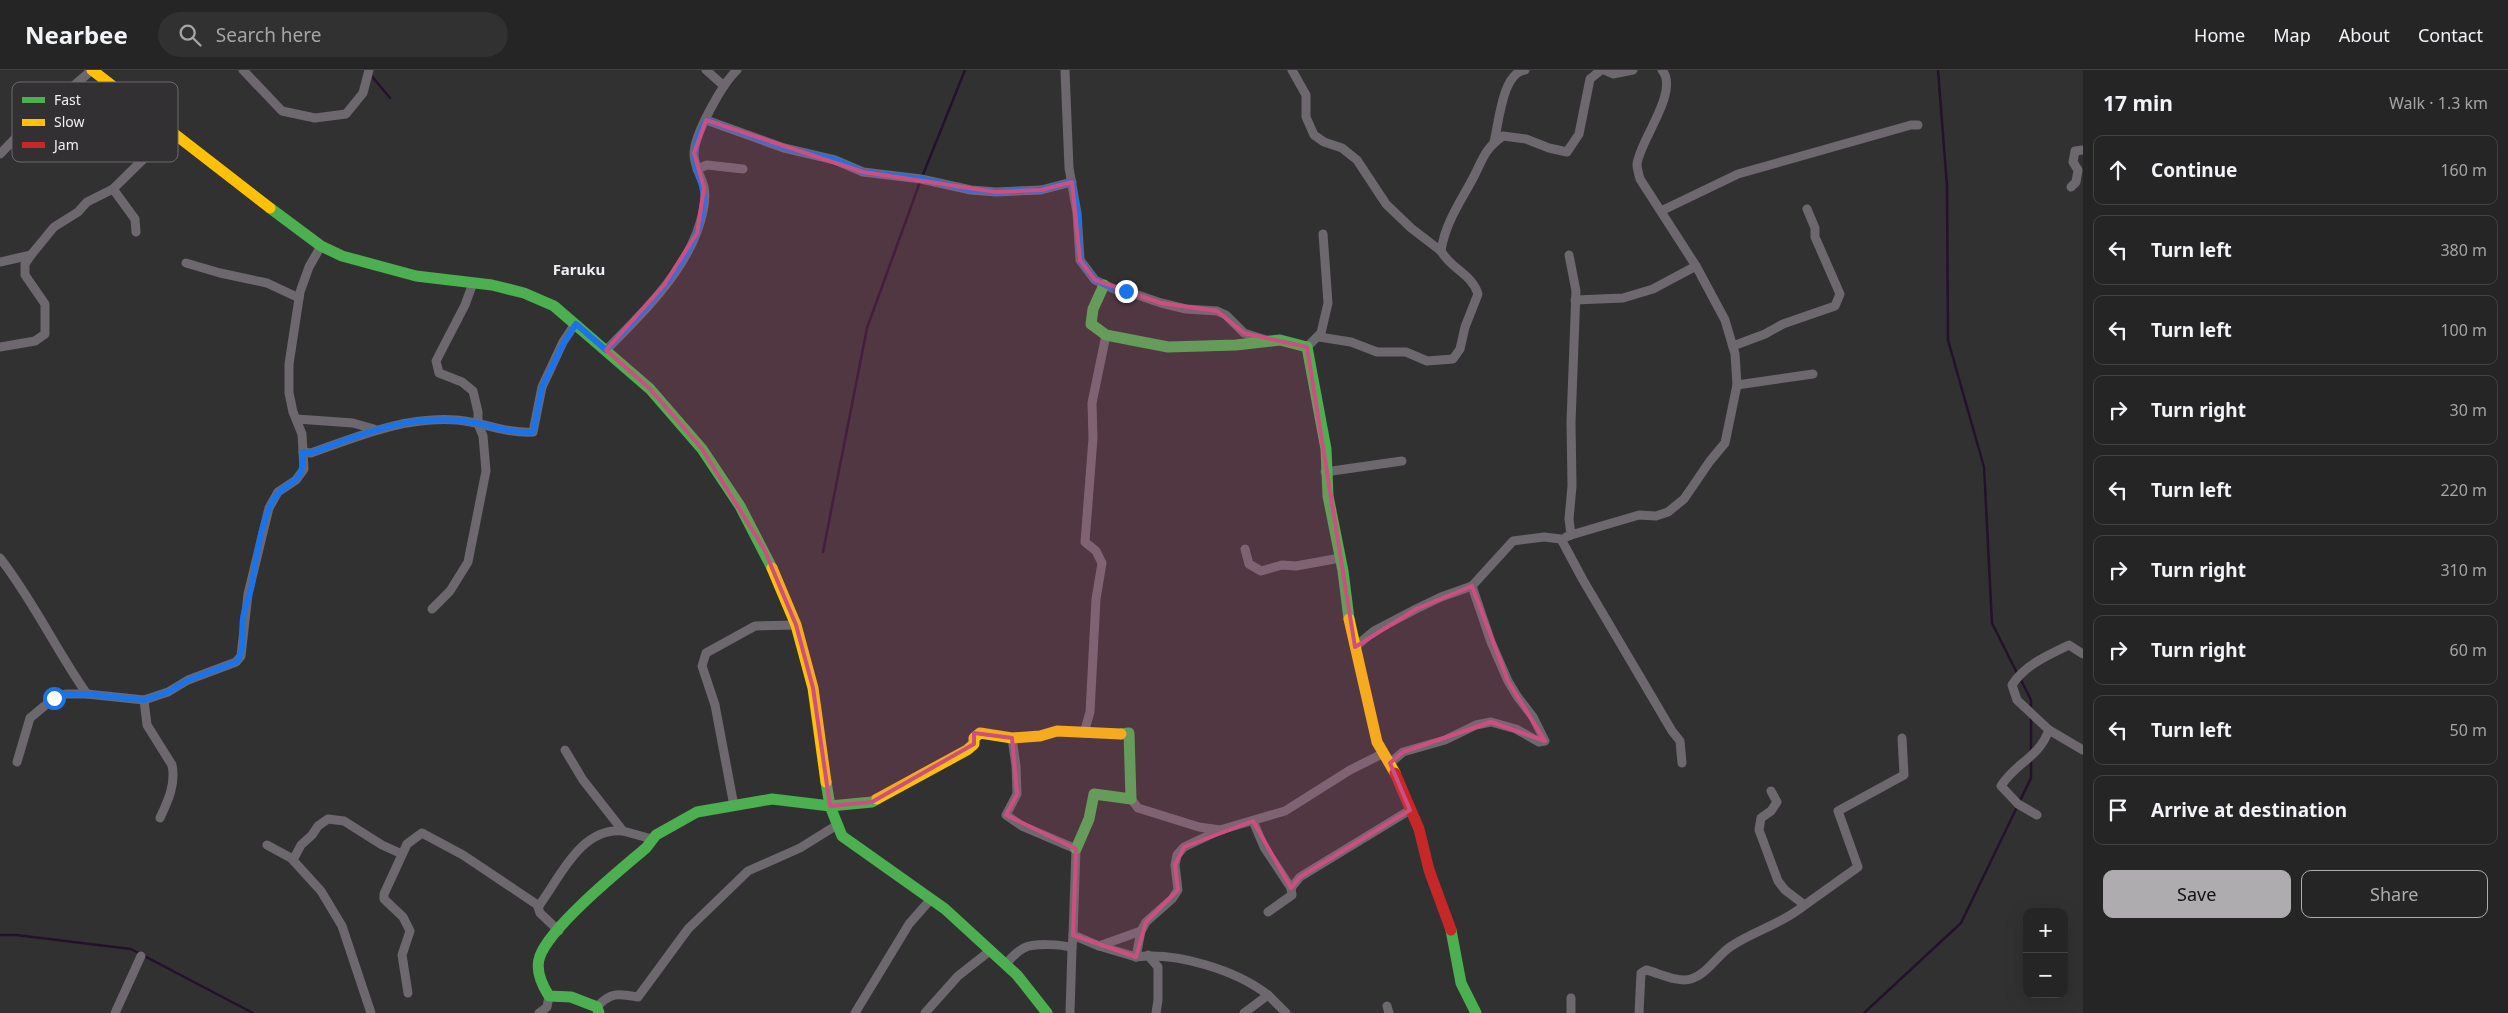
<!DOCTYPE html>
<html lang="en">
<head>
<meta charset="utf-8">
<style>
  body { margin:0; font-family:"Noto Sans",sans-serif; background:#323132; color:#f1f3f6 }
  .controls { position:absolute; right:15px; bottom:15px; display:grid; overflow:hidden; border-radius:10px; box-shadow:0 5px 20px #0002 }
  .controls button { width:45px; height:45px; display:grid; place-items:center; padding:0; border:0; border-bottom:1px solid #424243; background:#262526; color:#f1f3f6; font:25px sans-serif }
  .stop { position:absolute; width:15px; height:15px; margin:-11px; border:4px solid #1a73e8; border-radius:50%; background:#fff }
  .stop.end { background:#1a73e8; border-color:#fff; box-shadow:0 1px 5px #0008 }
  .list { margin:0; padding:0; list-style:none }
  h2 { display:flex; justify-content:space-between; align-items:center; height:65px; margin:0; padding:0 20px; font-size:21px }
  h2 small { font-size:16px; font-weight:400; color:#a4a5a7 }
  .list li { display:grid; grid-template-columns:32px 1fr auto; gap:15px; align-items:center; box-sizing:border-box; height:70px; margin:0 10px 10px; padding:0 10px; border:1px solid #424243; border-radius:10px }
  .list b { display:block; font-size:19px; white-space:nowrap }
  .list em { font-size:16px; font-style:normal; color:#a4a5a7 }
  .actions { display:flex; gap:10px; padding:15px 20px }
  .actions a { flex:1; padding:11px 0; border:1px solid #aeacae; border-radius:10px; text-align:center; font-size:18px; color:#aeacae }
  .actions .main { background:#aeacae; color:#111 }
  .icon { flex:none; width:28px; height:28px; fill:none; stroke:currentColor; stroke-width:2; stroke-linecap:round; stroke-linejoin:round }
  .map { position:relative; flex:none; width:2083px; height:943px; overflow:hidden }
  header { display:flex; align-items:center; gap:30px; box-sizing:border-box; height:70px; padding:0 25px; background:#262526; border-bottom:1px solid #424243 }
  header strong { font-size:24px }
  nav { display:flex; gap:28px; margin-inline-start:auto; font-size:18px }
  .search { width:350px; height:45px; background:#323132; display:flex; align-items:center; gap:12px; box-sizing:border-box; padding:0 18px; border-radius:28px; color:#a4a5a7; font-size:19px }
  main { display:flex }
  aside { flex:1; background:#262526 }
  .map>svg:first-child { display:block }
</style>
</head>
<body>
<header>
<strong>Nearbee</strong>
<div class="search"><svg class="icon" aria-label="search" viewBox="0 0 24 24"><circle cx="10" cy="10" r="6"/><path d="M15 15l6 6"/></svg>Search here</div>
<nav><a>Home</a><a>Map</a><a>About</a><a>Contact</a></nav>
</header>
<main>
<div class="map">
<svg width="2083" height="943" viewBox="0 0 2083 943">
  <rect width="100%" height="100%" fill="#323132"/>
  <g fill="none" stroke-linecap="round" stroke-linejoin="round">
    <g stroke="#24122d" stroke-width="2.5">
      <polyline points="1938,0 1947,116 1948,270 1984,397 1992,553 2017,603"/>
      <polyline points="370,4 390,28"/>
      <polyline points="922,107 965,0"/>
      <polyline points="823,482 867,258 920,112"/>
      <polyline points="2020,608 2031,630 2031,640"/>
      <polyline points="2031,682 2031,645"/>
      <polyline points="0,865 16,865 131,879 253,943"/>
      <polyline points="1864,943 1961,853 2031,708 2031,690"/>
    </g>
    <g stroke="#6c686e" stroke-width="9">
      <polyline points="243,0 282,41 315,48 346,44 363,23 369,0"/>
      <polyline points="706,0 724,16"/>
      <polyline points="1065,0 1069,98 1077,143 1080,190 1095,210 1114,219 1126,221 1161,233 1186,239 1217,241 1226,245 1244,263 1266,270"/>
      <polyline points="1292,0 1306,25 1306,47 1314,65 1324,72 1342,78 1357,90 1386,134 1411,158 1441,181"/>
      <polyline points="1604,0 1613,4 1633,0"/>
      <polyline points="706,50 784,78 835,90 863,102 921,109 971,120 996,122 1041,120 1072,112"/>
      <path d="M1494 72C1499 53 1502 3 1525 0"/>
      <polyline points="0,84 30,53 92,0"/>
      <polyline points="697,99 707,95 743,99"/>
      <polyline points="2071,117 2076,112 2078,100 2073,92 2075,81 2083,80"/>
      <polyline points="113,119 135,149 136,162"/>
      <polyline points="1661,141 1738,104 1911,55 1918,55"/>
      <polyline points="0,192 31,185"/>
      <polyline points="186,193 220,203 267,213 299,228"/>
      <path d="M1575 230 1623 228 1653 219 1696 196 1640 109C1639 105 1637 99 1637 94 1640 70 1680 21 1662 0"/>
      <path d="M1319 267 1351 272 1377 282H1406L1427 291 1453 289 1460 279 1465 257 1478 224C1472 204 1451 199 1441 181 1445 154 1459 134 1472 110 1483 90 1483 80 1503 66L1526 69 1549 78 1567 82 1579 64 1590 9 1601 0"/>
      <polyline points="1733,276 1765,264 1783,254 1835,236 1840,224 1815,167 1815,158 1807,139"/>
      <polyline points="0,277 35,271 45,264 45,234 25,205 25,194 31,185 54,157 78,142 87,132 113,119 171,62"/>
      <polyline points="1307,277 1321,263 1328,233 1323,164"/>
      <path d="M606 280C640 246 680 207 697 162 702 148 707 131 704 117 701 106 694 96 694 84 694 64 723 13 737 0"/>
      <polyline points="1737,315 1813,304"/>
      <polyline points="297,349 353,353 374,359"/>
      <path d="M303 382 311 383C359 366 405 346 457 350 483 352 507 364 533 362L542 317 563 272 575 254"/>
      <polyline points="1325,402 1402,391"/>
      <polyline points="1571,465 1639,445 1656,446 1668,442 1684,429 1710,391 1725,373 1737,315 1735,284 1725,250 1696,196"/>
      <polyline points="1566,467 1571,465 1569,449 1572,416 1571,352 1576,221 1569,185"/>
      <polyline points="1245,479 1249,494 1261,501 1282,495 1296,496 1340,488"/>
      <path d="M0 488C33 530 56 580 87 624"/>
      <polyline points="432,539 450,521 468,492 486,401 483,366 478,354 478,342 473,321 462,312 439,303 436,291 465,235 473,213"/>
      <polyline points="1355,577 1374,561 1416,539 1441,527 1472,516 1513,471 1544,467 1561,469 1583,510 1672,661 1680,671 1682,693"/>
      <path d="M2083 584 2069 575C2048 585 2025 595 2012 615L2017 630 2049 660 2083 680"/>
      <path d="M144 630 147 655 172 695C176 714 168 731 160 748"/>
      <polyline points="1084,663 1090,642 1096,529 1102,493 1096,481 1085,472 1093,368 1092,333 1106,265"/>
      <polyline points="1012,668 1016,696 1017,724 1006,745 1022,756 1076,779 1073,865"/>
      <polyline points="565,680 583,710 623,761 652,769"/>
      <polyline points="17,692 30,648 54,628 66,624 87,624 144,630 168,622 188,610 236,592 241,586 248,524 269,438 278,422 296,410 304,399 302,364 293,342 289,323 289,294 300,222 309,197 321,176"/>
      <polyline points="1389,694 1403,682 1445,670 1476,655 1491,652 1516,659 1539,672 1545,671 1533,647 1517,626 1508,611 1491,572 1472,516"/>
      <polyline points="1131,729 1138,738 1199,757 1220,760"/>
      <polyline points="734,736 715,635 702,596 706,583 755,556 796,555"/>
      <path d="M2037 745 2018 734 2001 716C2016 692 2038 689 2049 660"/>
      <polyline points="1253,751 1264,777 1291,818"/>
      <polyline points="267,775 291,788 321,821 342,856 371,943"/>
      <polyline points="293,790 301,775 312,765 318,756 328,749 344,751 382,775 402,784"/>
      <polyline points="1802,837 1858,797 1838,741 1904,705 1902,668"/>
      <polyline points="1268,842 1292,825 1291,818 1300,807 1410,740"/>
      <path d="M559 861 540 843 538 837C560 808 580 757 623 761"/>
      <path d="M1141 861 1136 887C1177 882 1236 900 1268 925L1244 943"/>
      <polyline points="1099,876 1136,887"/>
      <polyline points="1148,885 1158,897 1158,930 1156,943"/>
      <path d="M1006 894C1011 888 1016 882 1024 878 1033 873 1062 874 1072 878L1073 865 1099 876 1141 861 1146 852 1172 829 1178 820 1175 795 1177 785 1184 777 1220 760 1285 741 1350 700 1382 684"/>
      <polyline points="408,923 402,885 410,861 403,847 384,829 384,824 407,774 422,763 463,785 539,836"/>
      <polyline points="1268,925 1286,943"/>
      <polyline points="1571,928 1571,943"/>
      <polyline points="1387,936 1389,943"/>
      <path d="M597 937C611 921 620 924 638 927L688 859 748 801 800 778 837 755"/>
      <polyline points="115,943 141,886"/>
      <polyline points="539,943 547,937 549,926"/>
      <polyline points="855,943 909,854 931,829"/>
      <polyline points="925,943 958,906 991,880"/>
      <polyline points="1070,943 1072,878"/>
      <path d="M1639 943 1641 903 1646 900C1659 903 1678 913 1691 909 1707 904 1717 886 1730 877 1753 861 1780 855 1802 837V833L1785 820 1778 811 1759 760 1761 748 1771 741 1777 732 1771 721"/>
    </g>
    <g stroke="#4caf50" stroke-width="11">
      <polyline points="270,138 321,176 342,186 416,206 492,215 524,223 554,236 650,319 702,379 740,436 772,498"/>
      <polyline points="1104,215 1093,239 1091,254 1106,265 1168,277 1236,275 1280,270 1307,277 1326,379 1328,426 1343,501 1349,549"/>
      <polyline points="826,712 830,736 842,766 945,839 1017,905 1047,943"/>
      <polyline points="1076,779 1089,749 1094,724 1131,729 1129,663 1121,664"/>
      <polyline points="1451,860 1461,913 1476,943"/>
      <path d="M599 943 597 937 571 927 549 926C542 915 535 899 540 886 551 856 620 800 646 778L656 765 697 742 772 729 830 736 872 732 877 729"/>
    </g>
    <g stroke="#ffc107" stroke-width="11">
      <polyline points="92,0 270,138"/>
      <polyline points="772,498 796,555 813,618 826,712"/>
      <polyline points="1349,549 1377,672 1395,703"/>
      <polyline points="877,729 967,680 974,674 974,668 980,663 1012,668 1040,666 1057,661 1121,664"/>
    </g>
    <polyline stroke="#c62828" stroke-width="11" points="1395,703 1419,759 1429,800 1451,860"/>
  </g>
  <g fill="none" stroke-linecap="round" stroke-linejoin="round">
    <path stroke="#1a73e8" stroke-width="6" d="M54 628 66 624H87L144 630 168 622 188 610 236 592C246 580 241 563 243 548 245 536 250 525 252 514 255 492 261 457 270 436 283 406 305 421 303 382L311 383C359 365 404 346 457 350 483 352 507 364 533 362L542 317 564 272 576 254 606 280C642 243 700 187 704 134 706 115 693 100 695 82 696 70 701 60 706 50L784 78 836 90 863 102 921 109 971 120 996 122 1041 120 1072 112 1078 143 1080 190 1095 210 1114 219 1126 221"/>
  </g>
  <path fill="#ce4e80" fill-opacity="0.2" stroke="#ce4e80" stroke-width="4" stroke-linejoin="round" d="M706 50 863 102 996 122 1041 120 1072 112 1080 190 1095 210 1161 233 1217 241 1244 263 1307 277 1355 577 1416 539 1472 516 1508 611 1545 671 1491 652 1403 682 1390 693 1410 740 1300 807 1291 818 1253 751 1184 777 1175 795 1178 820 1146 852 1136 887 1073 865 1076 779 1006 745 1017 724 1012 668 974 663V674L872 732 830 736 813 618 796 555 764 479 702 379 650 319 606 280 664 215 697 163 704 118 694 83Z"/>
  <g text-anchor="middle" dominant-baseline="central" stroke-width="4.5" stroke-linejoin="round" paint-order="stroke">
    <g font-size="15" font-weight="bold" fill="#f0eff1" stroke="#323033">
      <text x="579" y="199">Faruku</text>
    </g>
  </g>
  <rect x="12" y="12" width="166" height="80" rx="8" fill="#323033" stroke="#6b696c" stroke-width="1"/>
  <rect x="22" y="27" width="23" height="6" fill="#4caf50"/>
  <rect x="22" y="49" width="23" height="7" fill="#ffc107"/>
  <rect x="22" y="72" width="23" height="6" fill="#c62828"/>
  <g font-size="14" fill="#f0eff1">
    <text x="54" y="35">Fast</text>
    <text x="54" y="57">Slow</text>
    <text x="54" y="80">Jam</text>
  </g>
</svg>
<div class="controls">
<button>+</button>
<button>−</button>
</div>
<div class="stop" style="left:54px;top:628px"></div>
<div class="stop end" style="left:1126px;top:221px"></div>
</div>
<aside>
<h2>17 min<small>Walk · 1.3 km</small></h2>
<ul class="list">
<li><svg class="icon" aria-label="ahead" viewBox="0 0 24 24"><path d="M12 20V5M6 11l6-6 6 6"/></svg><div><b>Continue</b></div><em>160 m</em></li>
<li><svg class="icon" aria-label="left" viewBox="0 0 24 24"><path d="M17 20v-9H6M10 6l-5 5 5 5"/></svg><div><b>Turn left</b></div><em>380 m</em></li>
<li><svg class="icon" aria-label="left" viewBox="0 0 24 24"><path d="M17 20v-9H6M10 6l-5 5 5 5"/></svg><div><b>Turn left</b></div><em>100 m</em></li>
<li><svg class="icon" aria-label="right" viewBox="0 0 24 24"><path d="M7 20v-9h11M14 6l5 5-5 5"/></svg><div><b>Turn right</b></div><em>30 m</em></li>
<li><svg class="icon" aria-label="left" viewBox="0 0 24 24"><path d="M17 20v-9H6M10 6l-5 5 5 5"/></svg><div><b>Turn left</b></div><em>220 m</em></li>
<li><svg class="icon" aria-label="right" viewBox="0 0 24 24"><path d="M7 20v-9h11M14 6l5 5-5 5"/></svg><div><b>Turn right</b></div><em>310 m</em></li>
<li><svg class="icon" aria-label="right" viewBox="0 0 24 24"><path d="M7 20v-9h11M14 6l5 5-5 5"/></svg><div><b>Turn right</b></div><em>60 m</em></li>
<li><svg class="icon" aria-label="left" viewBox="0 0 24 24"><path d="M17 20v-9H6M10 6l-5 5 5 5"/></svg><div><b>Turn left</b></div><em>50 m</em></li>
<li><svg class="icon" aria-label="arrive" viewBox="0 0 24 24"><path d="M6 21V4h12l-3 4 3 4H6"/></svg><div><b>Arrive at destination</b></div></li>
</ul>
<div class="actions"><a class="main">Save</a><a>Share</a></div>
</aside>
</main>
</body>
</html>
